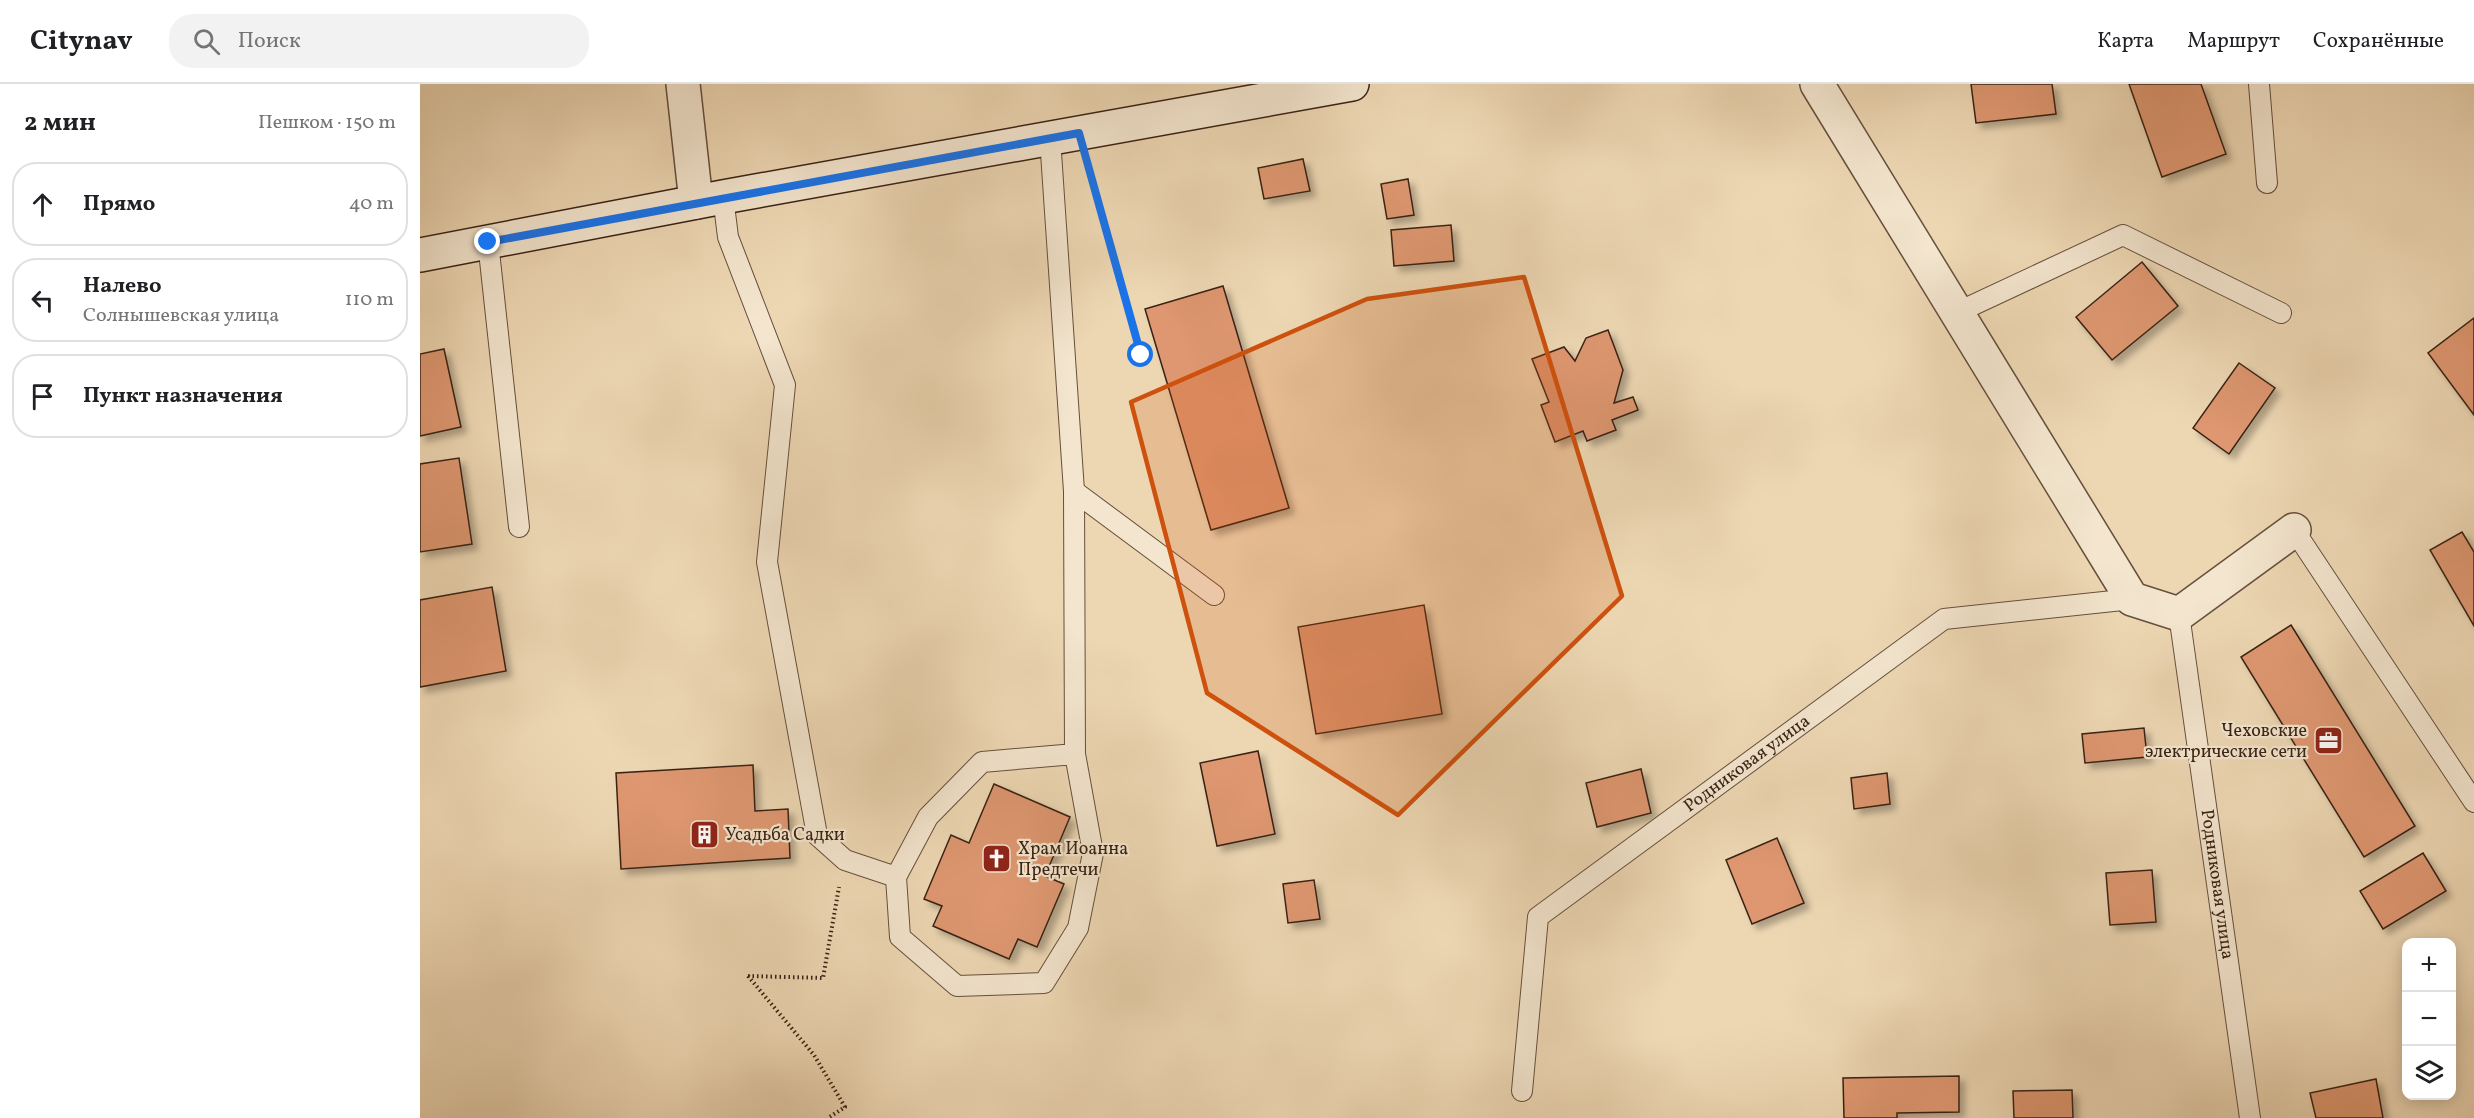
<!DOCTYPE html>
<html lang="ru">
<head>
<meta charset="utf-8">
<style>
  body { margin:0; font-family:Vollkorn,serif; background:#f2f2f2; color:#202124 }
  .controls { position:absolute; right:18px; bottom:18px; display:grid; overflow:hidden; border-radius:12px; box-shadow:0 3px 15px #0003 }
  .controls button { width:54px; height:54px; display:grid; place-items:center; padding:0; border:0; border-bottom:2px solid #e0e0e0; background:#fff; color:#202124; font:30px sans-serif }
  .stop { position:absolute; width:18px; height:18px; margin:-14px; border:4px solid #1a73e8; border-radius:50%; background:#fff }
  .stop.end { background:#1a73e8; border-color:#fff; box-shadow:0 2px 6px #0008 }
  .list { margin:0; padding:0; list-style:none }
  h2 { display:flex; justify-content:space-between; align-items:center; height:78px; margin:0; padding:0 24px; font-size:26px }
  h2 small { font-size:20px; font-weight:400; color:#757577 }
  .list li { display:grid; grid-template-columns:39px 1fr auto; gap:18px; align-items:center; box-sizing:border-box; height:84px; margin:0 12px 12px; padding:0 12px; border:2px solid #e0e0e0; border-radius:24px }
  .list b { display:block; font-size:22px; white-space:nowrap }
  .list p { margin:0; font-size:20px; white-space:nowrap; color:#757577 }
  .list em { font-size:20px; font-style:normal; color:#757577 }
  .icon { flex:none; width:33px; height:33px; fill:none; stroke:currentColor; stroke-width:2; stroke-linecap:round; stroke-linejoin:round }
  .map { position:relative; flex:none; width:2054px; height:1034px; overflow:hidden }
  header { display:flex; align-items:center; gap:36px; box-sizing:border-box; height:84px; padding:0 30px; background:#fff; border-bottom:2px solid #e0e0e0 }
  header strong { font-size:28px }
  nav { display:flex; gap:33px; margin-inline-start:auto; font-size:21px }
  .search { width:420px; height:54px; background:#f2f2f2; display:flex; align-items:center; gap:15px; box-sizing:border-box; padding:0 21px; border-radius:24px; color:#757577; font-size:22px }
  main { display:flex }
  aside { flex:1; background:#fff }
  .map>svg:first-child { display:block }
</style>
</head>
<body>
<header>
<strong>Citynav</strong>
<div class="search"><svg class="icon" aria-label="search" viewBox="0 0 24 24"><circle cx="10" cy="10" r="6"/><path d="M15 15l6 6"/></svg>Поиск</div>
<nav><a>Карта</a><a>Маршрут</a><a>Сохранённые</a></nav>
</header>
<main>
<aside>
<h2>2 мин<small>Пешком · 150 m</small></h2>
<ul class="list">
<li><svg class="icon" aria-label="ahead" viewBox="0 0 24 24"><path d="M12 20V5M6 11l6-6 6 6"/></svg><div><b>Прямо</b></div><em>40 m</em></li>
<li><svg class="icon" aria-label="left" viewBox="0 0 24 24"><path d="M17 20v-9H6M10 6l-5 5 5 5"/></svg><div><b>Налево</b><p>Солнышевская улица</p></div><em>110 m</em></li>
<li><svg class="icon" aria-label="arrive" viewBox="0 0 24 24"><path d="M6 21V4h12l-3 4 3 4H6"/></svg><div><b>Пункт назначения</b></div></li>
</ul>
</aside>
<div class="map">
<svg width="2054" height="1034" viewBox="0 0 2054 1034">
  <defs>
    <filter id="shadow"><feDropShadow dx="5.5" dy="5.5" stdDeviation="3" flood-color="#0004"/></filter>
  </defs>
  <rect width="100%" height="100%" fill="#edd7b3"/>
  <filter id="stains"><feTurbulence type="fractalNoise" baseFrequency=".00333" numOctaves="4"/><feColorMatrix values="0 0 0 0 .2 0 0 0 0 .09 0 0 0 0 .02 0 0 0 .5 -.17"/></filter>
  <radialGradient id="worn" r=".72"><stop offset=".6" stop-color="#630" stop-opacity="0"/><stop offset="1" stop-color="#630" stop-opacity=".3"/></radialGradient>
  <g fill="#de976f" stroke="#392214" stroke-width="1.5" filter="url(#shadow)">
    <polygon points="1551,0 1632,0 1636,30 1556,39"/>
    <polygon points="1709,0 1781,0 1806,70 1742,93"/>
    <polygon points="883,75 890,107 844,115 838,84"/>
    <polygon points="988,95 994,131 967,135 961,100"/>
    <polygon points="1031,141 1034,177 974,182 971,146"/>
    <polygon points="1722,178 1758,222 1692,276 1656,233"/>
    <polygon points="803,202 869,424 791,446 725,225"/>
    <polygon points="2054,234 2054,331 2008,269"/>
    <polygon points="1188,246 1203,286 1194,319 1213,313 1218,326 1192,336 1196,346 1167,357 1163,347 1135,358 1121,321 1129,318 1112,275 1144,263 1155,277 1166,254"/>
    <polygon points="24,265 41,343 0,352 0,270"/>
    <polygon points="1819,279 1855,304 1809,370 1773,344"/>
    <polygon points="39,374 52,460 0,468 0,380"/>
    <polygon points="2042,448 2054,468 2054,542 2010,466"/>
    <polygon points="72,503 86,587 0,603 0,516"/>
    <polygon points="1004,521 1022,630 896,650 878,543"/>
    <polygon points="1871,541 1995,742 1944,773 1821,573"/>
    <polygon points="1724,644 1727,673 1665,679 1662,650"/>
    <polygon points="838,667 855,750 797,762 780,679"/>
    <polygon points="333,681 335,727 368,725 370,774 201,785 196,689"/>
    <polygon points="1221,685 1231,729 1177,743 1166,699"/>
    <polygon points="1467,689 1470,720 1434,725 1431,694"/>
    <polygon points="574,700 650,733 625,792 644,800 617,863 598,855 589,875 513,842 522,822 504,815 531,751 549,759"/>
    <polygon points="1357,754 1384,819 1332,840 1306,776"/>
    <polygon points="2003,769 2026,807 1963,845 1940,807"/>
    <polygon points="1732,786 1736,838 1690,841 1686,789"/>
    <polygon points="894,796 900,835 868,839 863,800"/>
    <polygon points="1539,992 1539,1028 1477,1029 1477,1034 1424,1034 1423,994"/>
    <polygon points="1956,995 1963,1034 1896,1034 1890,1009"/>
    <polygon points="1652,1006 1653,1034 1594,1034 1593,1007"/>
  </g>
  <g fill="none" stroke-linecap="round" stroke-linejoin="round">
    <defs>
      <g id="lane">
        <polyline points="1839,0 1847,99"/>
        <polyline points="630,54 654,407 655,670 673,769 658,844 624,899 537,902 480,853 476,793 508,733 562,678 655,670"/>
        <polyline points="303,113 308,153 365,301 347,478 397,751 425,776 476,793"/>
        <polyline points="68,158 99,443"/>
        <polyline points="1536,229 1703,151 1861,229"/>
        <polyline points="654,407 794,511"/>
        <polyline points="1874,446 2054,718"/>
        <path id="s1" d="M1759 530 1830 1034"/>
        <path id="s2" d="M1102 1007 1118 833 1524 535 1712 515"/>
      </g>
      <g id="street">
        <polyline points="263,0 276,118"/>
        <polyline points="1397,0 1712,515 1759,530 1874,446"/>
      </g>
      <polyline id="secondary" points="0,171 303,113 932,0"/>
    </defs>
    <use href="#lane" stroke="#664f3c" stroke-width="22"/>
    <use href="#street" stroke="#664f3c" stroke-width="36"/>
    <use href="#secondary" stroke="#392214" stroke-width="36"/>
    <g stroke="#392214" stroke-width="4" stroke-dasharray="1.5 3" stroke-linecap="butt">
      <polyline points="668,81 721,271"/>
      <polyline points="328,892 403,894 419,803"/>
      <polyline points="328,892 394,971 425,1023 408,1034"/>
    </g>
    <use href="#lane" stroke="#f3e5ce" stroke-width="20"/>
    <use href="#street" stroke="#f3e5ce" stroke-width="33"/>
    <use href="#secondary" stroke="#f3e5ce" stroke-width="33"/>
  </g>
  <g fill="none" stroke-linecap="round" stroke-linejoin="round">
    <polyline stroke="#1a73e8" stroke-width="8" points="68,158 659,49 721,271"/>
  </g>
  <path fill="#ce510d" fill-opacity="0.2" stroke="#ce510d" stroke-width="4.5" stroke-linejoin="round" d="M1104 193 1202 512 978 731 787 609 711 318 947 215Z"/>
  <defs>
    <symbol id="office-square" viewBox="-11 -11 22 22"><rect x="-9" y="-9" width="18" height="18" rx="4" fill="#8f2418" stroke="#f3e5ce"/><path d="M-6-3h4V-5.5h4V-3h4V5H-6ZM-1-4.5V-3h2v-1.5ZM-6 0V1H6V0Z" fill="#fff"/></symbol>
    <symbol id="building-square" viewBox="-11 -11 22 22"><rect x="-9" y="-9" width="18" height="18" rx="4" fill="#8f2418" stroke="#f3e5ce"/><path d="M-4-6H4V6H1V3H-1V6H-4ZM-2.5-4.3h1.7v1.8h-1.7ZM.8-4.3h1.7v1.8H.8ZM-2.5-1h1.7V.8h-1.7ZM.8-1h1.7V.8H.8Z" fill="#fff"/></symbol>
    <symbol id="church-square" viewBox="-11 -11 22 22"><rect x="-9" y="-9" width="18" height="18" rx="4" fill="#8f2418" stroke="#f3e5ce"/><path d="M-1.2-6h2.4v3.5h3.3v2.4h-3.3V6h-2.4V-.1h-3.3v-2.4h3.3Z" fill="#fff"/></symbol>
  </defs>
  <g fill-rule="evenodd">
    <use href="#office-square" x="1892" y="640" width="33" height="33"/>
    <use href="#building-square" x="268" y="734" width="33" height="33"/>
    <use href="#church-square" x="560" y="758" width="33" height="33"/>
  </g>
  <g text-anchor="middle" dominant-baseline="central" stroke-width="4.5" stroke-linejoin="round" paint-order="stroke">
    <g font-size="18" fill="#392214" stroke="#f3e5ce" text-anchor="start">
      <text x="1887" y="647" text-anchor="end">Чеховские<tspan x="1887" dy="21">электрические сети</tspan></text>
      <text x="305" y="751">Усадьба Садки</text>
      <text x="598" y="765">Храм Иоанна<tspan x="598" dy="21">Предтечи</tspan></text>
    </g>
    <g font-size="18" fill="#392214" stroke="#f3e5ce">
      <text stroke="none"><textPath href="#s2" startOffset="434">Родниковая улица</textPath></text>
      <text stroke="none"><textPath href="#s1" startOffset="273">Родниковая улица</textPath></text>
    </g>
  </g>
  <rect width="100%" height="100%" filter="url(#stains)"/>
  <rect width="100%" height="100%" fill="url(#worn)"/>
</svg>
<div class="controls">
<button>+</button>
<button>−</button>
<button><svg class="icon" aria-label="layers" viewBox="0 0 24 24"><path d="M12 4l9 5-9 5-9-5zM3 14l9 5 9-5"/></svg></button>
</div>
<div class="stop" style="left:721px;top:271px"></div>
<div class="stop end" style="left:68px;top:158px"></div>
</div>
</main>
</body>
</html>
